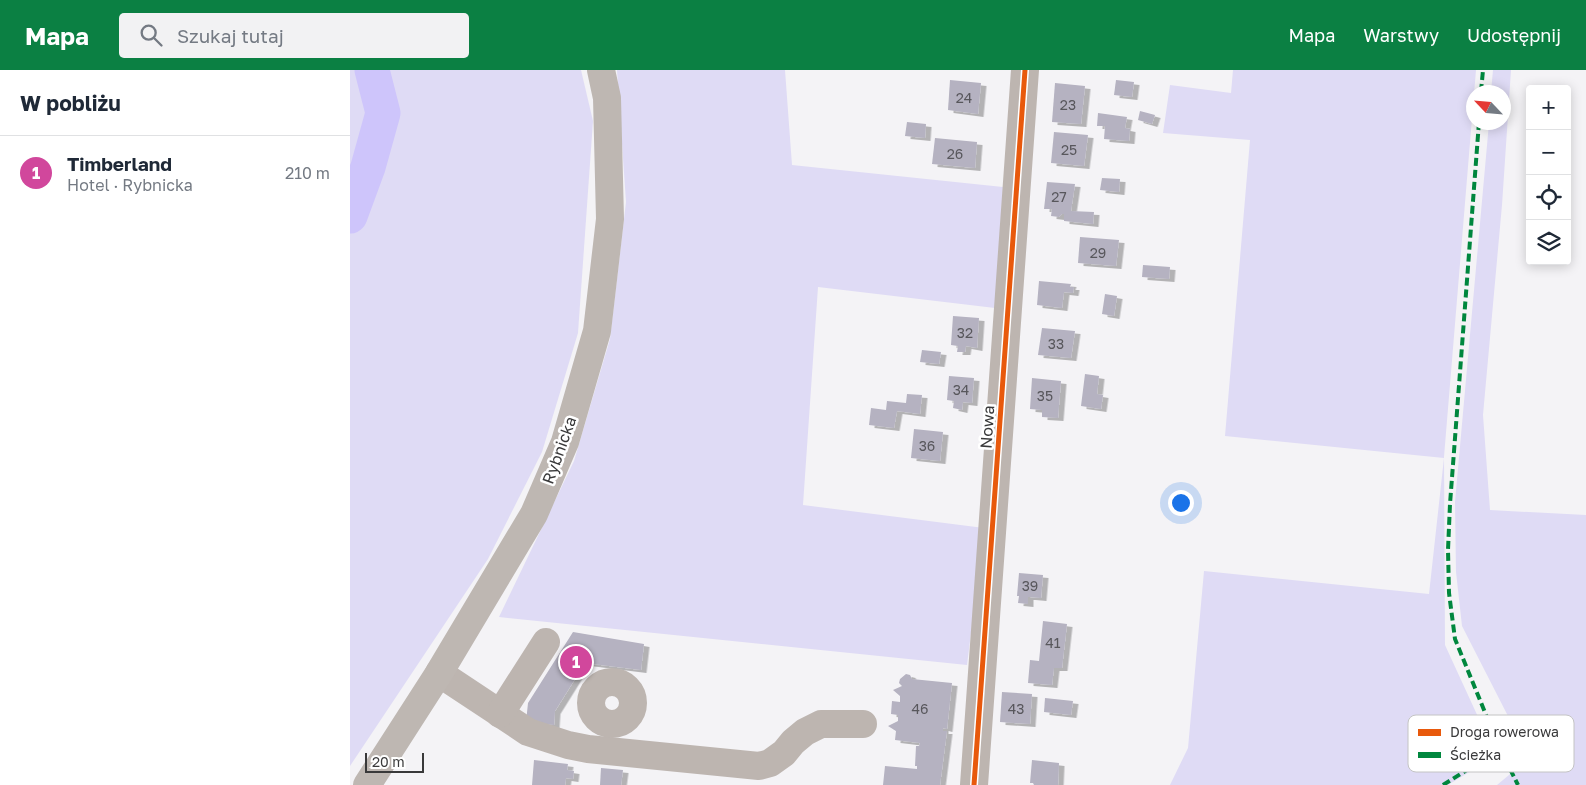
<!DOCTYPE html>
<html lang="pl">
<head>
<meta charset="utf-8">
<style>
  body { margin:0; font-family:"Golos Text",sans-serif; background:#f2f2f3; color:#1f2937 }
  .controls { position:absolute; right:15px; top:15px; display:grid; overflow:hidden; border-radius:5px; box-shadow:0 2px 12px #0003 }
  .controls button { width:45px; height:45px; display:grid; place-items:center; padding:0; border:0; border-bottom:1px solid #e0e1e3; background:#fff; color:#1f2937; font:25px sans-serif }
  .compass { position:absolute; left:1116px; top:15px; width:45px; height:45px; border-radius:50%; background:#fff; box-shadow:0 2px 12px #0003; rotate:296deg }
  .scale { position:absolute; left:15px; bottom:12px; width:59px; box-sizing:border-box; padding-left:5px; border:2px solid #39393a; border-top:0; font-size:14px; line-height:18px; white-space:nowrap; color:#39393a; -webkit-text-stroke:4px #fff; paint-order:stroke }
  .you { position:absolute; left:830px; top:432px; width:18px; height:18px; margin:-12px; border:4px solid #fff; border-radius:50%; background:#1a73e8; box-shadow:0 0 0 8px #1a73e833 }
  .badge { display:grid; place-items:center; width:32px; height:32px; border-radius:50%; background:#0b8043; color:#fff; font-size:16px; font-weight:700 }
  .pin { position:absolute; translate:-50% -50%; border:2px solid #fff; box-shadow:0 1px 5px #0006 }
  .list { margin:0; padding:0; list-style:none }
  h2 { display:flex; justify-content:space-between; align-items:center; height:65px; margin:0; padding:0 20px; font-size:21px }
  h2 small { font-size:16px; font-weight:400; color:#747a83 }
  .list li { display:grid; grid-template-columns:32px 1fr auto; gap:15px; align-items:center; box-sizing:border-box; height:75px; padding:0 20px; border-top:1px solid #e0e1e3 }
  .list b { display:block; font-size:19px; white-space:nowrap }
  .list p { margin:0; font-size:16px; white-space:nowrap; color:#747a83 }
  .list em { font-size:16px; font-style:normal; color:#747a83 }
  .icon { flex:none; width:28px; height:28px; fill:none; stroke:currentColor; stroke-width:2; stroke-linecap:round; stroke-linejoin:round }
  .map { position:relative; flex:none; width:1236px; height:715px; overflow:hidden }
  header { display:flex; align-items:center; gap:30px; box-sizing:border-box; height:70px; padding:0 25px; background:#0b8043; color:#fff }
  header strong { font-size:24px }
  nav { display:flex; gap:28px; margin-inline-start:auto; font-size:18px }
  .search { width:350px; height:45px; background:#f2f2f3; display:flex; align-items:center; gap:12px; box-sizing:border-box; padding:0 18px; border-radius:5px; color:#747a83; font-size:19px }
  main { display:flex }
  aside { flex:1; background:#fff }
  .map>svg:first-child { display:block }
</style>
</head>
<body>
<header>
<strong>Mapa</strong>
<div class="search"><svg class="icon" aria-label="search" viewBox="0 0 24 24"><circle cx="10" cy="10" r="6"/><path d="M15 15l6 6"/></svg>Szukaj tutaj</div>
<nav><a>Mapa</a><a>Warstwy</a><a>Udostępnij</a></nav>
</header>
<main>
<aside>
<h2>W pobliżu<small></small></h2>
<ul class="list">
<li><span class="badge" style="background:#d1479c">1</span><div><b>Timberland</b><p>Hotel · Rybnicka</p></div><em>210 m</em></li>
</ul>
</aside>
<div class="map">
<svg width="1236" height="715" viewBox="0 0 1236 715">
  <defs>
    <filter id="shadow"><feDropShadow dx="5.5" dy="3" stdDeviation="0" flood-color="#0004"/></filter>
  </defs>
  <rect width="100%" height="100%" fill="#f4f3f6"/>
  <g fill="#dfdbf5">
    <polygon points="0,0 231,0 243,51 228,263 192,382 138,489 0,696"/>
    <polygon points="267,0 435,0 442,95 653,117 645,238 468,217 453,435 634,458 617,595 149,547 224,391 260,269 276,132"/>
    <polygon points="883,0 1126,0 1094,387 1095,575 1146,686 1098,715 820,715 838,678 854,501 1079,524 1094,388 875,366 900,70 813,63 820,15 881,23"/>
    <polygon points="1143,0 1161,0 1152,135 1133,345 1140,440 1236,445 1236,715 1147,715 1177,690 1160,650 1112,556 1106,502 1105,432 1139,53 1154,52 1154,22 1141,22"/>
  </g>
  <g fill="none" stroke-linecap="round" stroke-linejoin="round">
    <polyline stroke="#cec5fb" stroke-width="35" points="0,146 18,97 33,43 22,0"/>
  </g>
  <g fill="#b5b2c1" filter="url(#shadow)">
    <polygon points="600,10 631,13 628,44 598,40"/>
    <polygon points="766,10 784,12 782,27 764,25"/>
    <polygon points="705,13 735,16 731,54 702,52"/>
    <polygon points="790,41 805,45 802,54 788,50"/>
    <polygon points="748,43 777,47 775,58 780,59 779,71 754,69 755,56 747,56"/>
    <polygon points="557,52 576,54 575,68 555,66"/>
    <polygon points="704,62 738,65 734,96 701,93"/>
    <polygon points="585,68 627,72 625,98 582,94"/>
    <polygon points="752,108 770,109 769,122 750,120"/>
    <polygon points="697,112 725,114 721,141 744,142 743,154 714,151 714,144 712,144 709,147 701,146 702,139 694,139"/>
    <polygon points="730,167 769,170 766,196 728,193"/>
    <polygon points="793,195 820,197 819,209 792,207"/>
    <polygon points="689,211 721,214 720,217 724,217 723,223 714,222 712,238 687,235"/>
    <polygon points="755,224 767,226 764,246 752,244"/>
    <polygon points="603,246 629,248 627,278 616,276 615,282 607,282 608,276 601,275"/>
    <polygon points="692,258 725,261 721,288 688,285"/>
    <polygon points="572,280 591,282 589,294 570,292"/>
    <polygon points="735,304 749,306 747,324 753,325 751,339 731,336"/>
    <polygon points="599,306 624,308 622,333 613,332 612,340 603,338 604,331 597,330"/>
    <polygon points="682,308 711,311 708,348 692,347 692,340 680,339"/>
    <polygon points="557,324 572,325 570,344 547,341 544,358 519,355 521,338 536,340 537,331 556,333"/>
    <polygon points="564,359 593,362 590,391 561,388"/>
    <polygon points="669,503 693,505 691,528 680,527 678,527 678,534 668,533 669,526 667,526"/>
    <polygon points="693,551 717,554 712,598 704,598 702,615 678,613 680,590 689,591"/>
    <polygon points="223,562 294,574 291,600 235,593 205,641 204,655 176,652 178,633"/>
    <polygon points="556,604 560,605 562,609 602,613 597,659 593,658 593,661 597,661 590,715 533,715 535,696 567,699 567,696 565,696 566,676 569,676 570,673 545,670 546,661 538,656 548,651 548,645 541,644 542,631 550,632 550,626 543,620 552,616 549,613 550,609"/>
    <polygon points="652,622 682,624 680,654 650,652"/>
    <polygon points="695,628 723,631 721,645 694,642"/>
    <polygon points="184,690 218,694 217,700 224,701 223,709 216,708 215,715 182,715"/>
    <polygon points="682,690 709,693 708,715 684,715 683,713 680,713"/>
    <polygon points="251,698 273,700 271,715 250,715"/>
  </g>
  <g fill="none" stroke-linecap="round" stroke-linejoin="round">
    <g stroke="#bdb5b0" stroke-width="28">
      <polyline points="89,603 178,662 218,675 238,679 409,696 420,693 434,683 443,672 455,662 471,654 513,654"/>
      <circle cx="262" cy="633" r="21"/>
      <polyline points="150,644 196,572"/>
      <polyline points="624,715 675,0"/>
    </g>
    <polyline stroke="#beb7b2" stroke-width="28" points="17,715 89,603 184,444 215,372 247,261 260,149 257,28 251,0"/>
    <g stroke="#00873e" stroke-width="4" stroke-dasharray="8 4" stroke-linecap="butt">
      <polyline points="1131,22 1133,0"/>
      <polyline points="1129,52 1100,434 1098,480 1099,523 1105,569 1150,679 1168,715"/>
      <polyline points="1093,715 1150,679"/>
    </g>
    <defs>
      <polyline id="cycleway" points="624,715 675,0"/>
    </defs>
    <use href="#cycleway" stroke="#fff" stroke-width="8"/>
    <use href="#cycleway" stroke="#e8590c" stroke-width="5"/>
  </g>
  <g text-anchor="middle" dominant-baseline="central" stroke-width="5" stroke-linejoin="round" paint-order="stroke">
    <g font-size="14" fill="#58575c">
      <text x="614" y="27">24</text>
      <text x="718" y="34">23</text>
      <text x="719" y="79">25</text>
      <text x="605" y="83">26</text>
      <text x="709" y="126">27</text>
      <text x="748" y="182">29</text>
      <text x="615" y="262">32</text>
      <text x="706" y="273">33</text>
      <text x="611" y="319">34</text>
      <text x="695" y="325">35</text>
      <text x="577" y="375">36</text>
      <text x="680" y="515">39</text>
      <text x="703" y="572">41</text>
      <text x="570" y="638">46</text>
      <text x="666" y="638">43</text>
    </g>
    <g font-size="16" fill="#39393a" stroke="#fff">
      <text transform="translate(637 357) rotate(-86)">Nowa</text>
      <text transform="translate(209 380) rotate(-70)">Rybnicka</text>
    </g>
  </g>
  <rect x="1058" y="645" width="166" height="57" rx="8" fill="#fff" stroke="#c4c4c4" stroke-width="1"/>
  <rect x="1068" y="659" width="23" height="7" fill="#e8590c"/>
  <rect x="1068" y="682" width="23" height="6" fill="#00873e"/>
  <g font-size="14" fill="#39393a">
    <text x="1100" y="667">Droga rowerowa</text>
    <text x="1100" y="690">Ścieżka</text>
  </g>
</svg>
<div class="controls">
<button>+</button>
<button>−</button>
<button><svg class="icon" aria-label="locate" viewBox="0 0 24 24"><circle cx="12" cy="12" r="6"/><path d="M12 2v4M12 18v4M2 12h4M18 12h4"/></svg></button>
<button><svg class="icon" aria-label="layers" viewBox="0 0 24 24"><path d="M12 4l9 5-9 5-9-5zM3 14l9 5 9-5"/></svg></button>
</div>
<svg class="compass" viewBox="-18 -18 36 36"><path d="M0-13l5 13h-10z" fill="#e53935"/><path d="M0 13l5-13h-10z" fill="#747a83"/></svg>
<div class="scale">20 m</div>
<div class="you"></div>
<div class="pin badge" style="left:226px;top:592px;background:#d1479c">1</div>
</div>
</main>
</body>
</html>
